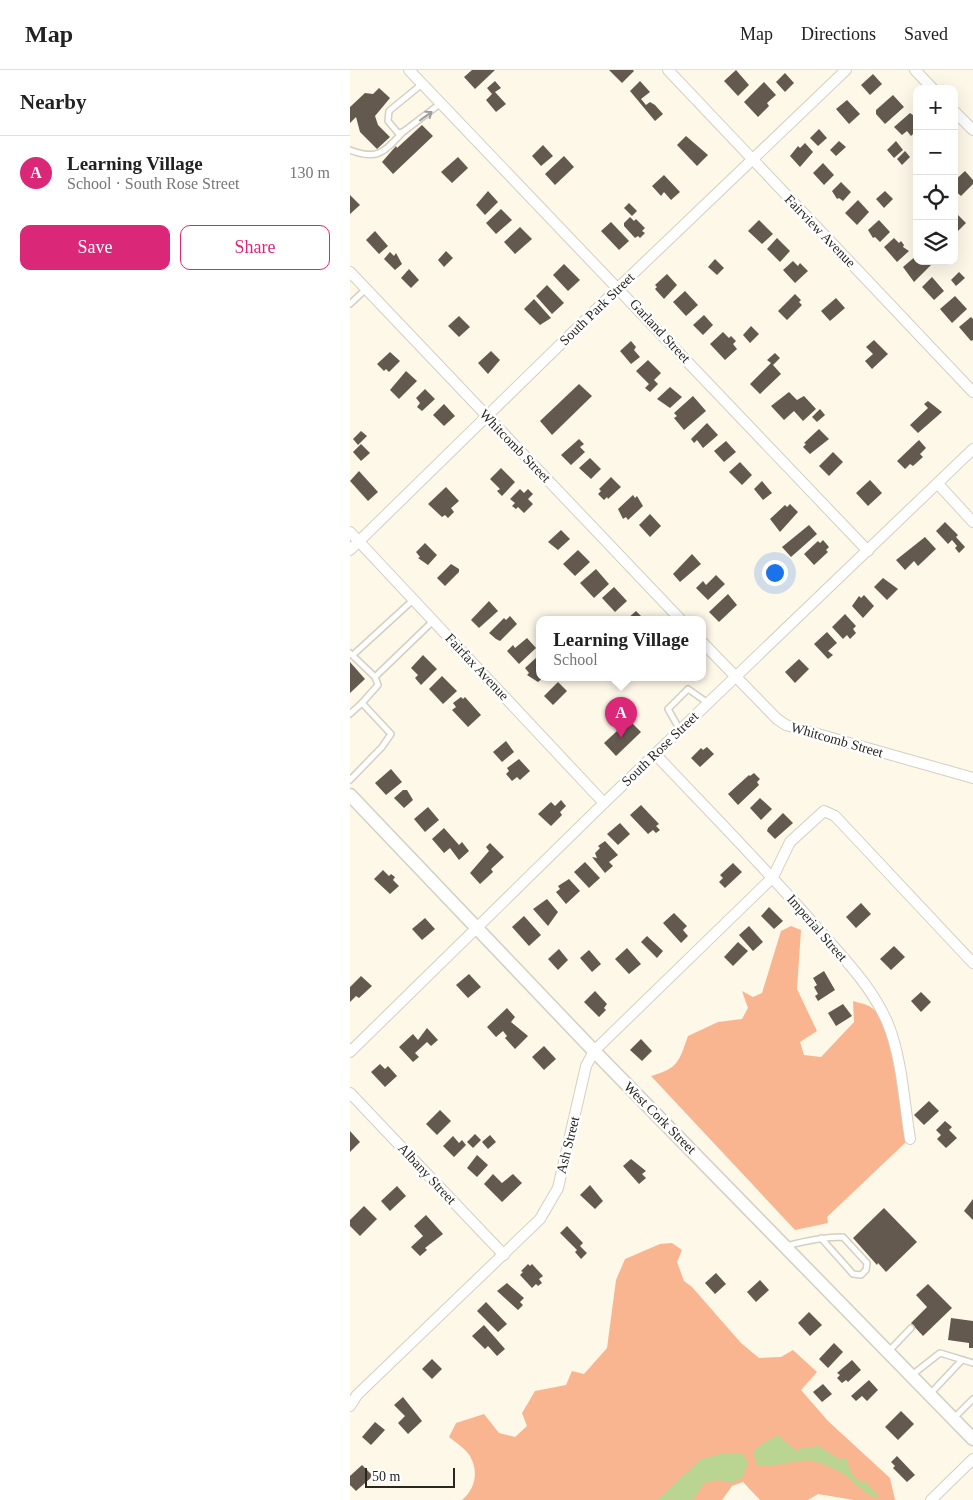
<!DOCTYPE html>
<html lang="en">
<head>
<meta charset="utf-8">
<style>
  body { margin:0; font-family:Georgia,serif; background:#f6f6f6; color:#222 }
  .controls { position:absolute; right:15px; top:15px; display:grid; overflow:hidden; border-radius:10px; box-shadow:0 5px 20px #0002 }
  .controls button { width:45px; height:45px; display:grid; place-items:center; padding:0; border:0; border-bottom:1px solid #e0e0e0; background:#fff; color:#222; font:25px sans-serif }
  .scale { position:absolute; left:15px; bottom:12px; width:90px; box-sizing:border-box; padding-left:5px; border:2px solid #2a2722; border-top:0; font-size:14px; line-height:18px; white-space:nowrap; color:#2a2722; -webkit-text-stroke:4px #fff; paint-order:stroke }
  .you { position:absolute; left:424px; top:502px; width:18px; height:18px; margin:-12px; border:4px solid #fff; border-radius:50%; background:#1a73e8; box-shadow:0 0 0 8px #1a73e833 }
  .badge { display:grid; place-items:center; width:32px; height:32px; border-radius:50%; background:#db2777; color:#fff; font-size:16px; font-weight:700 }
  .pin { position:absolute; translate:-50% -41px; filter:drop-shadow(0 1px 2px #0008) }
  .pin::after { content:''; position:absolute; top:26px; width:18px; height:15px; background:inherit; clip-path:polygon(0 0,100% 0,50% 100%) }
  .popup { position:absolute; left:186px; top:546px; width:170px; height:65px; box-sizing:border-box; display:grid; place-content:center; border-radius:10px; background:#fff; filter:drop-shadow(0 1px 4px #0005); font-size:16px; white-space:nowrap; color:#767676 }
  .popup b { font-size:19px; color:#222 }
  .popup::after { content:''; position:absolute; left:50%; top:100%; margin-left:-10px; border:10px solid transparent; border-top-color:#fff }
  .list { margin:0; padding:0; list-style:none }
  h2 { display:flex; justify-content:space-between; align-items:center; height:65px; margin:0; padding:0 20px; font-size:21px }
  h2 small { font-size:16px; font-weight:400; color:#767676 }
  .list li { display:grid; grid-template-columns:32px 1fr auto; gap:15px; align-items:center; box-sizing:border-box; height:75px; padding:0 20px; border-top:1px solid #e0e0e0 }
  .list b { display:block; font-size:19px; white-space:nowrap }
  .list p { margin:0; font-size:16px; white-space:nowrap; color:#767676 }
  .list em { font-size:16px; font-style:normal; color:#767676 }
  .actions { display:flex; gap:10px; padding:15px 20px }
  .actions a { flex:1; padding:11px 0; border:1px solid #db2777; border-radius:10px; text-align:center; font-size:18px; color:#db2777 }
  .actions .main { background:#db2777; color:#fff }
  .icon { flex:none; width:28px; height:28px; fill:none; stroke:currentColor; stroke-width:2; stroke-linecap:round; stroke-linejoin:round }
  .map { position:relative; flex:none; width:623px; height:1430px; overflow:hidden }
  header { display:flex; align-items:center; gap:30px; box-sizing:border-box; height:70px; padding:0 25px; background:#fff; border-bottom:1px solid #e0e0e0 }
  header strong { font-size:24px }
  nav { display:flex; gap:28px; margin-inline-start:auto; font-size:18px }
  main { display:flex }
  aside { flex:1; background:#fff }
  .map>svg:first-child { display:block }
</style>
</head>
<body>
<header>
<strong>Map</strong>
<nav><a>Map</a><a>Directions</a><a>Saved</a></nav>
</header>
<main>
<aside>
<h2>Nearby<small></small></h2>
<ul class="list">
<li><span class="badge">A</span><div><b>Learning Village</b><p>School · South Rose Street</p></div><em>130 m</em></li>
</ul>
<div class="actions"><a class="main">Save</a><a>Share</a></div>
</aside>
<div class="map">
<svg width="623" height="1430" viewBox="0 0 623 1430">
  <rect width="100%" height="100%" fill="#fef8e9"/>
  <g fill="#f9b58f">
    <path d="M441 856 451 860 447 919 467 961 450 972 454 985 471 987 504 952 503 931C509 933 517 934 522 938 542 951 551 1045 556 1072L477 1147 478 1153 445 1160 301 1006C329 998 329 991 338 966L368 952 392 949 398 938 392 921 403 927 412 923 431 861Z"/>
    <path d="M322 1173 332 1180 327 1192 334 1211 342 1217 391 1273 409 1288 431 1287 443 1280 467 1302 451 1320 478 1351 540 1408 545 1430H504L468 1424 458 1430H410L393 1412 382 1416 372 1430H112C125 1419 129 1402 120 1386 116 1379 105 1372 99 1367L106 1353 134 1344 149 1363 165 1367 177 1356 172 1343 185 1321 216 1315 222 1301 234 1304 257 1278 266 1210 275 1189 310 1174Z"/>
  </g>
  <g fill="#bad491">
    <path d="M428 1365 446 1381 452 1378 469 1376 489 1389 496 1388C500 1399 503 1412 516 1412L530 1428C516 1427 506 1413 495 1405 487 1400 476 1395 467 1392 448 1386 426 1399 407 1395L403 1382 411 1374Z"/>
    <polygon points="370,1384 393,1384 398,1393 392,1408 381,1413 369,1410 354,1413 343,1430 307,1430 351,1389"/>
  </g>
  <g fill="#63594f">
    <polygon points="122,0 145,0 125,19 114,7"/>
    <polygon points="259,0 283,0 284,1 272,13"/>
    <polygon points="386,0 399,15 388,26 374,11"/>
    <polygon points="435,3 444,13 435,22 426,12"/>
    <polygon points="523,4 532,14 520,25 511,15"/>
    <polygon points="145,11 151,18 145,22 156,34 146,42 136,30 142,24 137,18"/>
    <polygon points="290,11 300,22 291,29 296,35 300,32 305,35 313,44 305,51 280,21"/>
    <polygon points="414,12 426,25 417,33 419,36 408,47 394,32"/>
    <polygon points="29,18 40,28 25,46 28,55 40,67 27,79 10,62 6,47 0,53 0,37 15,23 23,24"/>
    <polygon points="543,25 554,37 535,54 526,44 526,40"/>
    <polygon points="497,30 510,44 499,54 486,39"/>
    <polygon points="560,43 567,48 567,60 561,66 557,61 552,65 544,57"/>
    <polygon points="72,55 83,66 43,104 32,92 46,76 47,78"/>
    <polygon points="469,59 477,68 468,76 460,68"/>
    <polygon points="336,66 358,85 347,96 327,75"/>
    <polygon points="489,71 496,77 486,86 480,80"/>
    <polygon points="546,71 553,80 544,88 537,80"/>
    <polygon points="455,73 463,82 450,97 440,86 448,76 450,78"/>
    <polygon points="193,75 203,86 191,96 182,86"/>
    <polygon points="555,81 560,87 552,95 547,89"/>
    <polygon points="214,86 224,97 205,115 195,104"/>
    <polygon points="108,87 118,98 102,113 91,102"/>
    <polygon points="473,93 484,105 474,115 463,103"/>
    <polygon points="615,101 623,110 623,114 611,126 604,120 604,111"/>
    <polygon points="314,105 330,122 321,130 314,122 311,126 302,116"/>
    <polygon points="491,112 501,122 493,131 489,128 487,129 482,121"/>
    <polygon points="138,121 148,132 135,145 126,135"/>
    <polygon points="535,121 543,129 534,138 526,129"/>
    <polygon points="0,125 10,135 0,144"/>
    <polygon points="508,130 519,142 507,155 495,143"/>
    <polygon points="279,133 287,141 282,146 274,138"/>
    <polygon points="151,139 162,150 146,164 136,153"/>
    <polygon points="606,143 616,153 608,161 604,157 604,145"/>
    <polygon points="280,147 284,151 286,149 295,158 292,161 295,163 290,168 288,166 285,168 274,156 274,153"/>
    <polygon points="409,150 423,164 412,174 398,161"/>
    <polygon points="529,150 540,162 530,172 525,167 523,168 518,160"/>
    <polygon points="261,152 279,171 269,180 251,161"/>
    <polygon points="170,157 182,169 165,184 154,172"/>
    <polygon points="25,161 38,176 29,184 16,170"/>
    <polygon points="427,168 440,181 430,192 417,179"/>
    <polygon points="544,168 549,173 551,171 554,175 553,177 559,181 547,192 534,177"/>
    <polygon points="96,181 103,188 94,197 88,190"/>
    <polygon points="40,182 44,186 46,183 52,194 45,200 34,189"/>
    <polygon points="567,185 567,191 578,191 581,195 564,212 553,197"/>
    <polygon points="365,189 374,198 367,205 358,197"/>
    <polygon points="443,191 448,196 450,193 458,201 445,213 433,200"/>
    <polygon points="214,194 230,210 218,221 203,205"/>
    <polygon points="59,199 69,210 61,218 51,208"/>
    <polygon points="609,202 615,208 606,216 601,210"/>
    <polygon points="317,204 327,215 314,229 305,219 307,217 305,215"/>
    <polygon points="582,207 594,221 584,230 572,217"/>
    <polygon points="197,215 214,233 202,244 186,226"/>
    <polygon points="335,221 348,235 336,246 323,232"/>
    <polygon points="445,224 451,230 449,232 452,235 437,250 428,241"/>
    <polygon points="605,226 617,239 602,253 590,239"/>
    <polygon points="486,228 495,238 480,251 471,241"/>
    <polygon points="184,229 201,248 190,255 174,239"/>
    <polygon points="354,245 363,255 353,265 343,255"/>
    <polygon points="109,246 120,257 109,267 98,256"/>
    <polygon points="621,247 623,249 623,270 621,271 609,257"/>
    <polygon points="401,256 409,264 400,273 393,265"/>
    <polygon points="373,262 379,268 381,266 386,271 383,274 387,279 375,290 360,274"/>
    <polygon points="524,270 538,284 522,299 515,291 523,284 516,277"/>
    <polygon points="281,271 286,277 284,280 290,287 281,294 270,281"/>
    <polygon points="141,281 150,290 138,304 128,293"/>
    <polygon points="40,282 50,291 39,302 36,299 34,301 27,294"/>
    <polygon points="425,283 430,288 423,295 431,304 410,324 400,314 421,293 417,290"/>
    <polygon points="298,290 311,303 304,310 308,314 300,322 295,318 299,314 286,301"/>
    <polygon points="56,301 67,311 49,329 40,320"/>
    <polygon points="229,314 242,326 202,365 190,351"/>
    <polygon points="320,317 332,327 320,338 307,329"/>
    <polygon points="75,319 85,329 72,341 67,337 70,333 66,328"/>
    <polygon points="439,322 447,330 454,326 466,339 453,351 444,341 434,350 421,336"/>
    <polygon points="343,326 356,341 334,360 324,348 327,346 324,343"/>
    <polygon points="578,331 592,342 568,363 560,355 578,338 574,334"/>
    <polygon points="94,334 105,346 94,356 83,345"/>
    <polygon points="470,339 475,345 467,352 462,347"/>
    <polygon points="357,353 368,365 353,378 347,370 344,373 341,369"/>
    <polygon points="469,359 479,369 460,384 453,377 456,374 454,373"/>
    <polygon points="11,361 17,366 8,375 3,369"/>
    <polygon points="229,369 234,374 230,377 235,382 221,395 211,385"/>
    <polygon points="569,370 576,378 570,384 573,387 563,396 560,394 555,399 547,391"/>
    <polygon points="376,371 386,382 374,392 364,381"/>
    <polygon points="11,374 20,383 11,391 3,382"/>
    <polygon points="483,382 493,392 479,406 469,396"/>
    <polygon points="240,388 251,399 241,409 229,398"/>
    <polygon points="390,392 402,405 392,415 379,402"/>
    <polygon points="151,398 165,412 152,426 147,421 150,419 140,409"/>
    <polygon points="9,401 28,422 18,431 0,411"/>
    <polygon points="261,407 271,417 258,429 257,427 254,430 248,424 251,421 249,419"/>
    <polygon points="520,410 532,423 518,436 506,423"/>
    <polygon points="412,411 422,423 413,430 404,419"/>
    <polygon points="96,417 109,431 101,438 104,442 98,448 95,445 92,447 78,434"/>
    <polygon points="170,419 174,423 178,419 183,424 178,429 183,434 174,443 168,437 166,439 162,436 165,433 160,429"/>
    <polygon points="283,425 285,428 287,426 293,436 278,450 276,447 273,449 268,439"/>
    <polygon points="440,434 448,442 430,462 420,449 435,435 437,437"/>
    <polygon points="300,444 311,456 300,467 289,455"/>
    <polygon points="595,452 608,465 606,467 615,477 609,483 605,478 607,476 602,470 598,474 586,461"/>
    <polygon points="459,455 467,464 441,487 432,477"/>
    <polygon points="211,460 220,469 208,480 198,472"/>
    <polygon points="575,467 586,479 568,496 564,491 555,500 546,490"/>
    <polygon points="473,470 479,477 476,480 478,482 464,495 454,484 468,471 470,473"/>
    <polygon points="75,473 87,485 78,495 68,488 70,487 66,482"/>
    <polygon points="228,480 240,492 225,506 213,494"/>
    <polygon points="342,484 351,494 330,512 323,504"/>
    <polygon points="101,494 109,499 109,502 95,516 87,508"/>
    <polygon points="246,499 259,514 244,528 230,513"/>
    <polygon points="366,505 375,514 358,530 346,518 353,511 356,515"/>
    <polygon points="533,508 548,519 537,530 524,517"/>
    <polygon points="264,517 277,531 265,542 252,528"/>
    <polygon points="378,524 387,535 369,552 359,542"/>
    <polygon points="514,525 524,536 513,548 502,536 509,526 511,528"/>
    <polygon points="139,531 148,541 129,558 121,550"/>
    <polygon points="286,541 294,549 277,549"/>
    <polygon points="495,544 506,556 503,559 506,563 500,569 497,565 493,569 482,557"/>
    <polygon points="160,546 167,554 150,571 146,569 139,563 154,548 156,550"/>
    <polygon points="477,562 487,573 478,581 483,585 478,589 464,574"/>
    <polygon points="177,568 186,578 169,594 157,581 163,575 165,578"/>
    <polygon points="73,585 87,599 71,615 65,608 68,605 61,598"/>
    <polygon points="187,587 190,590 190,607 194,607 188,612 177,605 179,603 175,598"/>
    <polygon points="449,589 459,599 445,613 435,602"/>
    <polygon points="0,592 15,609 0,623"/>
    <polygon points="92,606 107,621 93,634 79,619"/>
    <polygon points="208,612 217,621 203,635 194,626"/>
    <polygon points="111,627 113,629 115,627 131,645 118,657 102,640 106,637 103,633"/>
    <polygon points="279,650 291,662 266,686 254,673"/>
    <polygon points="156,671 164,682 152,692 143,682"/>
    <polygon points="357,677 364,684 350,697 341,688 351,678 353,680"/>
    <polygon points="169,689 180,701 170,710 167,707 162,711 156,704 159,701 157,698"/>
    <polygon points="41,699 52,712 36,725 25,713"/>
    <polygon points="404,703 410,709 407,712 409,715 388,735 378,724 399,705 400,706"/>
    <polygon points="53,720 57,720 63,730 54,738 44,728"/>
    <polygon points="410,728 422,739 411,750 400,738"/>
    <polygon points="211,730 216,736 210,742 212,745 201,756 188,744 201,732 205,736"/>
    <polygon points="291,735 309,754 306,756 310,760 306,763 303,760 298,764 280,745"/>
    <polygon points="78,737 89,750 75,762 64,749"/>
    <polygon points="433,743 443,753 425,769 417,761 418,758"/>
    <polygon points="270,753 280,764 268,775 257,764"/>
    <polygon points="94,758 109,775 112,772 119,781 109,790 100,778 94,783 82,769"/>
    <polygon points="255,771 268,785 259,792 263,796 255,803 242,787 247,788 245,783 250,778 248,776"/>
    <polygon points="140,773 154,787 141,799 143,802 130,814 120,803 139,781 136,777"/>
    <polygon points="235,792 250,808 239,818 224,802"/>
    <polygon points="383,793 392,802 375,818 369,812 373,808 370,805"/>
    <polygon points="33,800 39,806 41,804 45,807 43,810 49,816 40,824 24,809"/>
    <polygon points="219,809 230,821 216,834 206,822 210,819 208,816"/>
    <polygon points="197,829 208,842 198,856 183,839"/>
    <polygon points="511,833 521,844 506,858 496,847"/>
    <polygon points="419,837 433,851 424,859 411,846"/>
    <polygon points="324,843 337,856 333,860 338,866 331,873 313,853"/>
    <polygon points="174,846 191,865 179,876 162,857"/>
    <polygon points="75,848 85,859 72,870 62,859"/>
    <polygon points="399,856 413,872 403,881 389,865"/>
    <polygon points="297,866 313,881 307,888 291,872"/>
    <polygon points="388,872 398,881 383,896 374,887"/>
    <polygon points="544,876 555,887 541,900 530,889"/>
    <polygon points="277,878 291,894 279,904 265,889"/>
    <polygon points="209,879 218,890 208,900 198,889"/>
    <polygon points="239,880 251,894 242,902 230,888"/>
    <polygon points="474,901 485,920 468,931 465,926 468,924 464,917 467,915 463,908"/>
    <polygon points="119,904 131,917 118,928 106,915"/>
    <polygon points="11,906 22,916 9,928 6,926 0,932 0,917"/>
    <polygon points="245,921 257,934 254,938 256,940 249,947 234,932"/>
    <polygon points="571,922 581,932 571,942 561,931"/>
    <polygon points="493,934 502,946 486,956 478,943"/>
    <polygon points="157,938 165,947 161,952 178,966 165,979 155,968 157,966 153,961 146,967 137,957"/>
    <polygon points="77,958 88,970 81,976 77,972 65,983 69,987 63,992 49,977 63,964 68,970"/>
    <polygon points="291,969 302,981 292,991 280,980"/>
    <polygon points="194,976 206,989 194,1000 182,987"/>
    <polygon points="30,994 35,999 38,996 47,1006 35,1017 21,1002"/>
    <polygon points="579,1031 589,1041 574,1055 564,1045"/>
    <polygon points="90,1040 101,1051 87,1065 76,1054"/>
    <polygon points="595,1051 602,1057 599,1060 607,1068 596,1078 587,1069 591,1065 586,1060"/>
    <polygon points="0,1061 10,1072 0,1082"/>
    <polygon points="125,1064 131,1070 123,1078 117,1072"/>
    <polygon points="140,1065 146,1072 138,1079 132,1072"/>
    <polygon points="103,1066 109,1073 112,1070 116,1075 104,1087 93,1076"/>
    <polygon points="127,1085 138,1095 127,1107 117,1098"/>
    <polygon points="281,1089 296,1101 292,1104 296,1108 289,1114 273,1096"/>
    <polygon points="143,1104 152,1113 163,1104 172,1113 152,1132 134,1114"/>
    <polygon points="240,1115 253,1131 245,1139 230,1125"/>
    <polygon points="47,1116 56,1126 40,1141 31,1131"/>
    <polygon points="623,1129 623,1150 614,1141"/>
    <polygon points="14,1136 27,1149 10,1166 0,1156 0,1150"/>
    <polygon points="534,1138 567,1172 536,1202 528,1193 527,1195 503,1168"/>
    <polygon points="76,1145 93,1164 75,1178 77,1180 70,1186 61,1177 73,1166 64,1156"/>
    <polygon points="217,1156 233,1173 230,1176 237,1183 231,1189 225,1182 227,1180 210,1163"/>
    <polygon points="178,1194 180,1196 182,1194 193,1206 189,1209 192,1213 188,1216 186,1214 182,1218 170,1205 173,1202 171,1201"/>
    <polygon points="366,1203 376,1214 365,1224 355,1213"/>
    <polygon points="410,1210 419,1220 406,1232 397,1222"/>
    <polygon points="157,1213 174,1228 170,1232 173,1235 168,1240 147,1221"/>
    <polygon points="578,1214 602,1238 573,1266 561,1253 577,1237 566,1225"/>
    <polygon points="136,1232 157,1254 148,1262 127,1241"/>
    <polygon points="459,1242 472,1255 460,1266 448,1253"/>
    <polygon points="601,1248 623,1251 623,1278 619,1278 619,1273 598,1270"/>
    <polygon points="134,1255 155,1279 147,1286 138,1276 135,1279 122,1266"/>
    <polygon points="484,1273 493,1282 478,1298 469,1289"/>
    <polygon points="82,1289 92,1299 82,1309 72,1299"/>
    <polygon points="502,1290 511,1300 498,1312 496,1310 492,1313 487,1308 490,1305 487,1303"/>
    <polygon points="519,1310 528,1320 517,1331 512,1326 506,1331 501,1326"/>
    <polygon points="473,1314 482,1324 472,1332 463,1322"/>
    <polygon points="53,1327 72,1351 58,1364 48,1353 55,1346 44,1335"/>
    <polygon points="551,1341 564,1354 548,1370 535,1357"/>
    <polygon points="25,1352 35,1360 21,1375 12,1367"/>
    <polygon points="547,1386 565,1405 557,1412 543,1398 545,1396 541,1392"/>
    <polygon points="12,1395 23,1406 6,1421 0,1415 0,1406"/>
  </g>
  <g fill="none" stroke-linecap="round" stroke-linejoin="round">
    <defs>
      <g id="service">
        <polyline points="72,14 39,41 38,51 48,63 53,62 91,33"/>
        <path d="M0 80C28 91 34 82 53 62"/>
        <polyline points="0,234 16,219"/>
        <polyline points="0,583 25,607 28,615 12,633"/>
        <polyline points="4,584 63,530"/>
        <polyline points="25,607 83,551"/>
        <polyline points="0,644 12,633 41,664 32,677 0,710"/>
        <polyline points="330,660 318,639 338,619 358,633"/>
        <path d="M436 1176C455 1171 474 1167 493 1167L517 1193 516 1200 511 1205 503 1204 471 1168"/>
        <polyline points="539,1281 561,1258"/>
        <polyline points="562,1305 590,1283 623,1293"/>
        <polyline points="580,1324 612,1290"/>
        <polyline points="604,1348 623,1329"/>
      </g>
      <g id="minor">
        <polyline points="59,0 518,481"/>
        <polyline points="318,0 623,322"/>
        <polyline points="565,0 583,19"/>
        <polyline points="604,41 623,60"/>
        <polyline points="0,202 330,549"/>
        <polyline points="588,414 623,452"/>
        <polyline points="0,462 254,733"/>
        <polyline points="0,480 268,218 496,0"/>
        <polyline points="352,572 427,649 436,655 623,708"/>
        <path d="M305 684C361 743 418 801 471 862 495 890 523 918 538 954 552 989 554 1032 560 1069"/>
        <polyline points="0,982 254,733 623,379"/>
        <polyline points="0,1023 154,1185"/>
        <polyline points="0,1336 7,1325 190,1149 208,1118 236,996 244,981 423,807 440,772 474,741 485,746 623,893"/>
        <polyline points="581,1430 623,1389"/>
      </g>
      <polyline id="tertiary" points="0,725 244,981 623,1369"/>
    </defs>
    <use href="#service" stroke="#d4cfc0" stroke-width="8"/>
    <use href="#minor" stroke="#d4cfc0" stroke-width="12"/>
    <use href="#tertiary" stroke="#d4cfc0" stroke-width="15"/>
    <use href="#service" stroke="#fff" stroke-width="5"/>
    <use href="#minor" stroke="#fff" stroke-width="10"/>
    <use href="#tertiary" stroke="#fff" stroke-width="12"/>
  </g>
  <defs><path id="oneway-shaft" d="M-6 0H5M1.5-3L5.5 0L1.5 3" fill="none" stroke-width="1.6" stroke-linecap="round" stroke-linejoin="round" transform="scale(1.25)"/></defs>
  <use stroke="#9f9e9c" href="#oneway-shaft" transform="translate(76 46) rotate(-36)"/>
  <g text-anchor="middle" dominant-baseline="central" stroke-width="5" stroke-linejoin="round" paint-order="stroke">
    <g font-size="14" fill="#2a2722" stroke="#fff">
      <text transform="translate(470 161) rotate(46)">Fairview Avenue</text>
      <text transform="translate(247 239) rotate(-44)">South Park Street</text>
      <text transform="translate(310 261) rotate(47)">Garland Street</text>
      <text transform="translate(165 376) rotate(46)">Whitcomb Street</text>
      <text transform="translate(127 597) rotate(47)">Fairfax Avenue</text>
      <text transform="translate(487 670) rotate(16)">Whitcomb Street</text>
      <text transform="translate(310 679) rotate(-44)">South Rose Street</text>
      <text transform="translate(467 858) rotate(49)">Imperial Street</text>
      <text transform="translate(310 1048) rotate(45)">West Cork Street</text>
      <text transform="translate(218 1075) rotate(-76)">Ash Street</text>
      <text transform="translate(77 1104) rotate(47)">Albany Street</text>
    </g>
  </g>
</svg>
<div class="controls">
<button>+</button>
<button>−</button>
<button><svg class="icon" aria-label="locate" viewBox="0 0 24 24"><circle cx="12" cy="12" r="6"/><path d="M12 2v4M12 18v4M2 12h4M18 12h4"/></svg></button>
<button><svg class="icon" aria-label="layers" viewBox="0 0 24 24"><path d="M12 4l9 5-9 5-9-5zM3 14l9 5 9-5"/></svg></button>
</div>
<div class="scale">50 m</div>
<div class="you"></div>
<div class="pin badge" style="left:271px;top:668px">A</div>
<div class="popup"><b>Learning Village</b>School</div>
</div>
</main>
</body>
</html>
